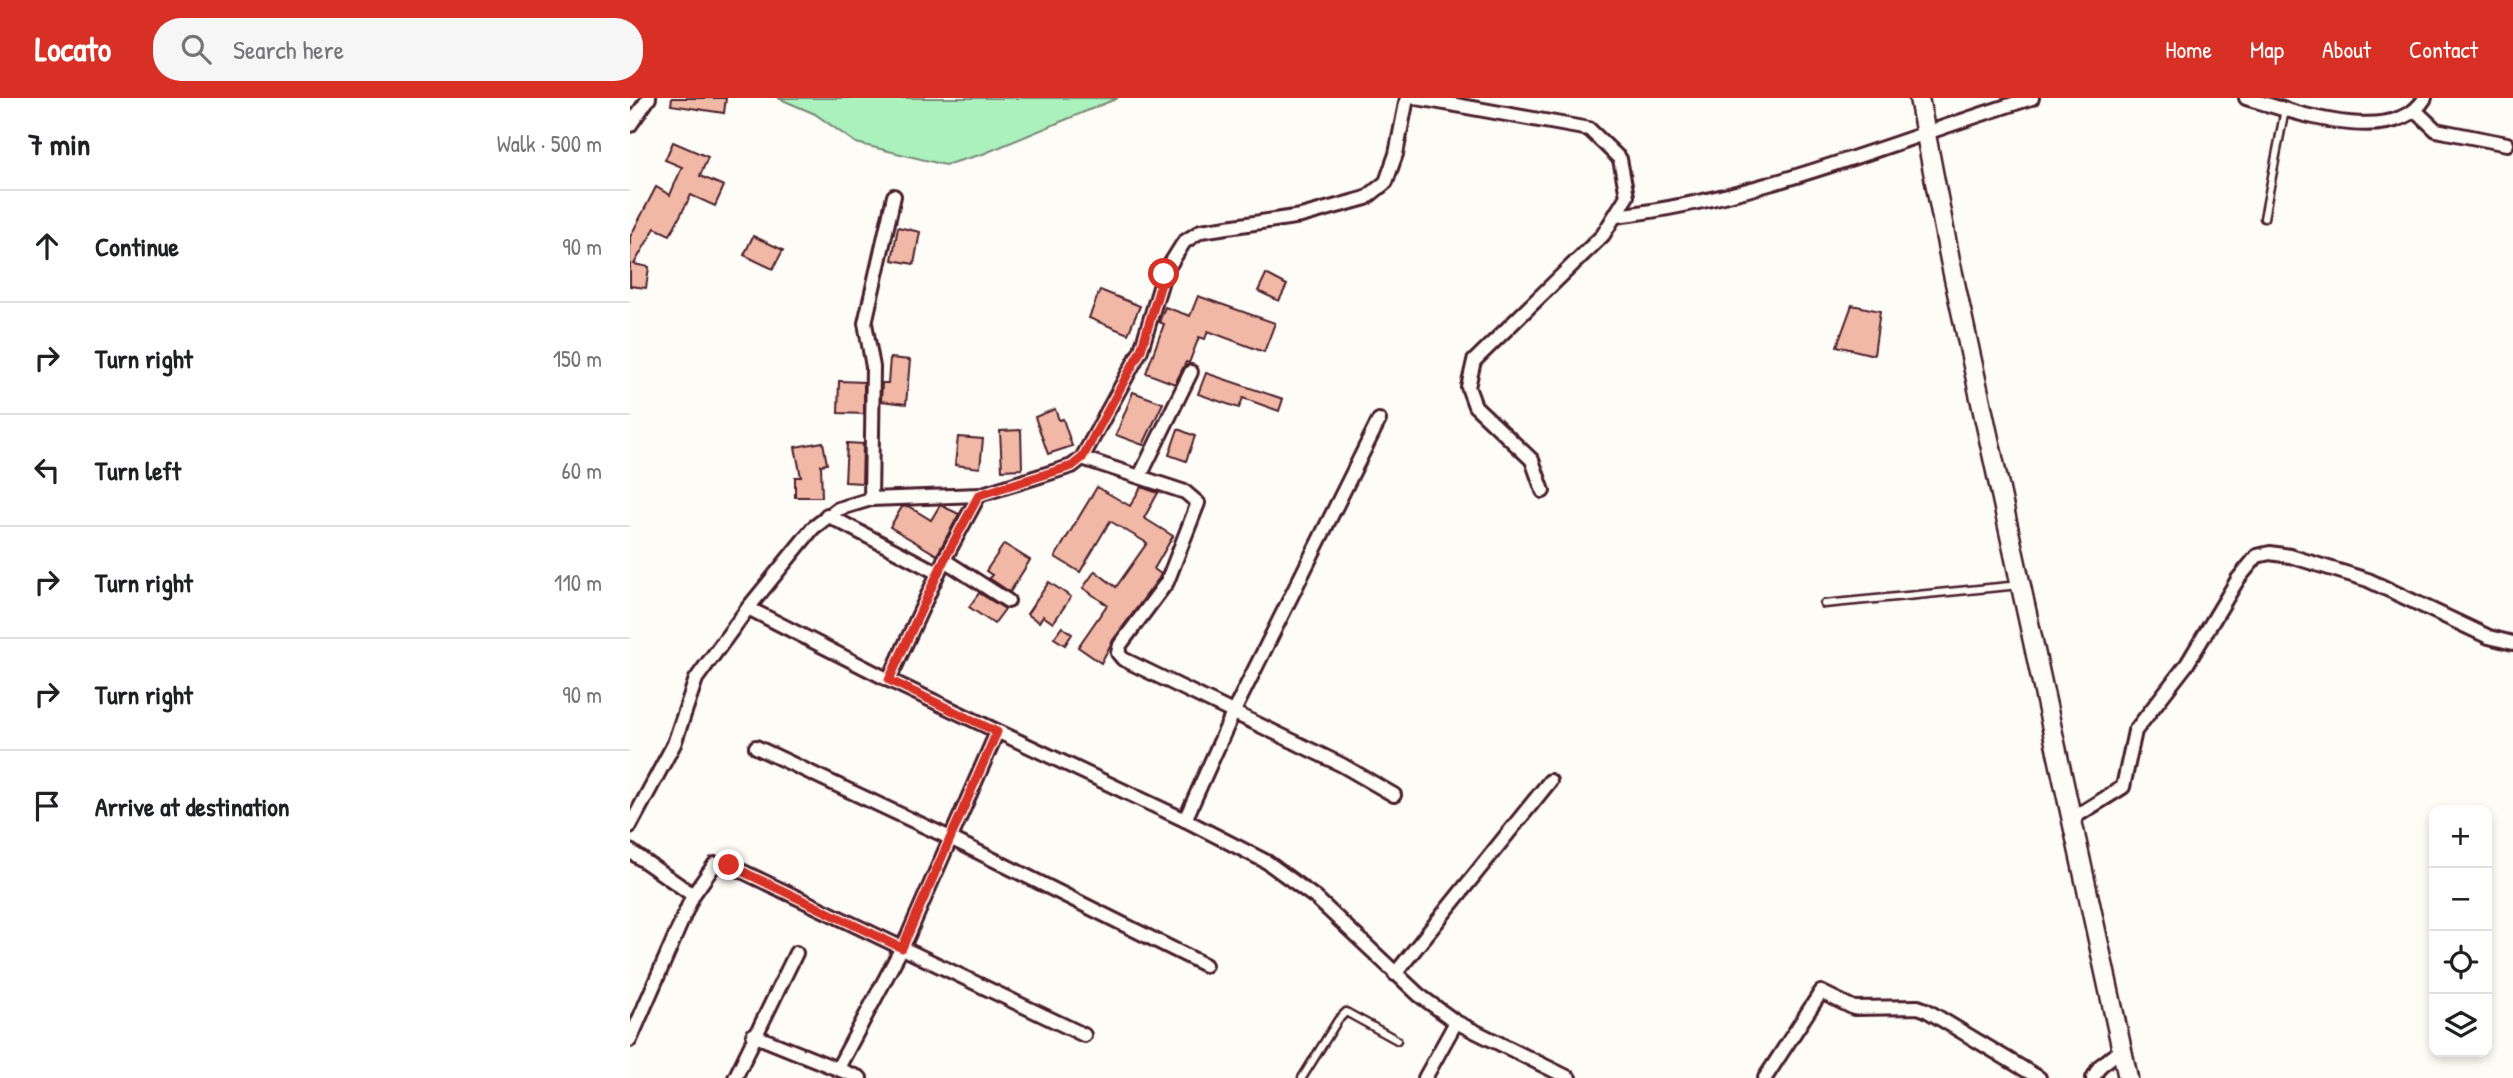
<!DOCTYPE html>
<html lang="en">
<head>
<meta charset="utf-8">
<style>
  body { margin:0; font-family:"Patrick Hand",sans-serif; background:#f6f6f6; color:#202124 }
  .controls { position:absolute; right:21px; bottom:21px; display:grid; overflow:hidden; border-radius:14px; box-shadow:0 4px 10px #0003 }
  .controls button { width:63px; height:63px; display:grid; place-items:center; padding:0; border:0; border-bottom:2px solid #e0e0e0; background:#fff; color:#202124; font:35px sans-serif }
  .stop { position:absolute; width:21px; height:21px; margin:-16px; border:5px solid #d93025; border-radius:50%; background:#fff }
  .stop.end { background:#d93025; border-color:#fff; box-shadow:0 2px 7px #0008 }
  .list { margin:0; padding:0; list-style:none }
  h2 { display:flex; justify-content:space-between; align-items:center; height:91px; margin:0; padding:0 28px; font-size:30px }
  h2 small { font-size:23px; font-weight:400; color:#757577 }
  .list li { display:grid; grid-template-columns:46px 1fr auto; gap:21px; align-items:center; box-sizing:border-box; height:112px; padding:0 28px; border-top:2px solid #e0e0e0 }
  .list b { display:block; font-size:26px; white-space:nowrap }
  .list em { font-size:23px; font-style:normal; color:#757577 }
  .icon { flex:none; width:38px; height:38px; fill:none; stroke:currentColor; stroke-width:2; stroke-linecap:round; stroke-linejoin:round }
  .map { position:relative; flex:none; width:1883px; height:980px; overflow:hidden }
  header { display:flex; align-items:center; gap:42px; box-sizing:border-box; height:98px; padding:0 35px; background:#d93025; color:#fff }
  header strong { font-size:33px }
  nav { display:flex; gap:38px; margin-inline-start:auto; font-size:24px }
  .search { width:490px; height:63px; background:#f6f6f6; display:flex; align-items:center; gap:18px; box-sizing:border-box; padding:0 24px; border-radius:28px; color:#757577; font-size:26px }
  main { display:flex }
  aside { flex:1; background:#fff }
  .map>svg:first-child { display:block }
</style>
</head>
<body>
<header>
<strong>Locato</strong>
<div class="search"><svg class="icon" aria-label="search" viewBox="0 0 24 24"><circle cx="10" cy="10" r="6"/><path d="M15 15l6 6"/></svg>Search here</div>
<nav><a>Home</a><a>Map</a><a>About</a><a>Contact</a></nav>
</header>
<main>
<aside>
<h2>7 min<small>Walk · 500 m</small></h2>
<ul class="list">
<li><svg class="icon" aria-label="ahead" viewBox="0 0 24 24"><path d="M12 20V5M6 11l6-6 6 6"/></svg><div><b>Continue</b></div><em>90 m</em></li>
<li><svg class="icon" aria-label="right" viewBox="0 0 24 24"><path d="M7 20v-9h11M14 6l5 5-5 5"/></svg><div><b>Turn right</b></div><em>150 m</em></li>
<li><svg class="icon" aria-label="left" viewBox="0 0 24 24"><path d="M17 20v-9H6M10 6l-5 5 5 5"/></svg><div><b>Turn left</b></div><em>60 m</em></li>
<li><svg class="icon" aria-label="right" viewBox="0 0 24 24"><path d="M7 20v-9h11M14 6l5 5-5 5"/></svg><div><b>Turn right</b></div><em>110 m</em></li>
<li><svg class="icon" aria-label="right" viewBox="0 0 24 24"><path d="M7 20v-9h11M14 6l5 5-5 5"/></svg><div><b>Turn right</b></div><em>90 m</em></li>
<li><svg class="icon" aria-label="arrive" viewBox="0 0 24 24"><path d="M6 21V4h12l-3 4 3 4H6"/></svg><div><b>Arrive at destination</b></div></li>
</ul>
</aside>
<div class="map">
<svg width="1883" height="980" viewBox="0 0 1883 980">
  <rect width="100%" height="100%" fill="#fdfcf7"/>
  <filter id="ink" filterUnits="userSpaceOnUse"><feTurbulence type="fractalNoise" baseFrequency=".0143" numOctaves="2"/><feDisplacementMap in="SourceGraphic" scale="14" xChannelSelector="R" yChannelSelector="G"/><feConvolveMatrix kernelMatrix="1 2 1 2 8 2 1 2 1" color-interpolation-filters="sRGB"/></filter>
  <g filter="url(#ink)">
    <polygon fill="#aaf1be" stroke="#7a8874" stroke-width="2" points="148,0 488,0 353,56 315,67 226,45 185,16"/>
    <g fill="#f0b8a5" stroke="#4a1f2b" stroke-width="2">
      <polygon points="42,0 96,0 94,15 41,7"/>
      <polygon points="43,44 78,59 70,78 94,88 85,108 61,97 40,137 25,130 4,166 19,169 16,190 0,188 0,139 26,89 40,97 52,69 35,62"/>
      <polygon points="268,129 290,134 284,166 262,162"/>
      <polygon points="123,138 153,152 143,171 114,157"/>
      <polygon points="636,176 657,187 649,203 628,193"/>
      <polygon points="470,192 510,208 498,236 459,220"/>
      <polygon points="568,198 645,225 634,254 578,233 575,241 569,239 559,265 556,264 545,286 516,275 534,226 529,224 535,209 560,218"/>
      <polygon points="1222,207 1250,213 1244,257 1207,248"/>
      <polygon points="260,260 280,262 276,306 251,303 252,285 258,285"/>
      <polygon points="576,275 653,301 649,313 613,300 609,310 568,296"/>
      <polygon points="209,283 234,284 234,316 208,315"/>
      <polygon points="503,294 533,305 513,347 486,337"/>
      <polygon points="425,311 429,322 433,321 442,348 418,356 405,319"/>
      <polygon points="548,331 565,338 556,363 539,357"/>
      <polygon points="391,332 392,371 372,372 370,333"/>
      <polygon points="328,339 353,341 350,370 325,367"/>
      <polygon points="193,344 197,366 191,367 192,399 165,399 165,379 171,379 165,349"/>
      <polygon points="217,345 233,346 232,385 215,384"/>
      <polygon points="467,389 500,408 511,389 528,395 514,420 543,438 524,471 531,476 529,480 483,542 471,565 448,549 477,507 453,490 465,473 486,489 517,445 480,423 450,474 425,459"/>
      <polygon points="310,407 329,416 307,457 260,429 272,409 278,408 301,422"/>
      <polygon points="374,446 400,462 380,494 359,480 362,477 356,473"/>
      <polygon points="419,484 441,499 423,525 413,518 409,524 397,516"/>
      <polygon points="349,495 375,511 364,526 339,509"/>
      <polygon points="432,529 442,536 435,547 424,540"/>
    </g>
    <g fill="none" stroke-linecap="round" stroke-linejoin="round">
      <defs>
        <g id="lane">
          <polyline points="1634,120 1655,11"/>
          <polyline points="1194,506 1390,487"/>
          <polyline points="672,980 708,922 716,914 767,942"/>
        </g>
        <g id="street">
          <polyline points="787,0 959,31 990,61 997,98 973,137 844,263 838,289 845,308 902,362 913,393"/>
          <path d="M1616 0C1661 13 1764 51 1795 0"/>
          <polyline points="1786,13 1806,32 1877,46"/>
          <polyline points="0,27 19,0"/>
          <path d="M985 118C1128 102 1266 42 1402 0"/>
          <polyline points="452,360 555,394 568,405 537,484 490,547 488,555 493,561 712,667 764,697"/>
          <polyline points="510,378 561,274"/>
          <polyline points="241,401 243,269 235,225 264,98"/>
          <polyline points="197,417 308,475"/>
          <polyline points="314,462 378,503"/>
          <polyline points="118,510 183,430 208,411 241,401 349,397 442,368 452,360 511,252 534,176 554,144 571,133 671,118 736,100 756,84 766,56 777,0"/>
          <polyline points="259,582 314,462 349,397"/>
          <polyline points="126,649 320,740 575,867"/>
          <polyline points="1443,720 1493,689 1505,633 1557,566 1608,481 1627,458 1640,455 1660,458 1738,482 1859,539 1883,545"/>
          <polyline points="555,722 604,613 749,322"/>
          <polyline points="0,728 44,646 66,581 118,510 259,582 555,722 637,764 686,800 789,897 826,924 939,980"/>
          <polyline points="0,753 63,797"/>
          <polyline points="765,876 920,683"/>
          <polyline points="123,937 230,980"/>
          <polyline points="0,942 63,797 85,766 99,767 454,937"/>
          <polyline points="208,970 277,840 367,634"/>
          <polyline points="105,980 166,855"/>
          <polyline points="795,980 826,924"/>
          <polyline points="1135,980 1191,894 1224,910 1288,909 1296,912 1409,980"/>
          <polyline points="1463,980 1470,968 1492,951"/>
        </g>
        <polyline id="secondary" points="1289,0 1320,162 1498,980"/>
      </defs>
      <use href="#lane" stroke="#4a1f2b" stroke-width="11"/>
      <use href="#street" stroke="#4a1f2b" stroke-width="18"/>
      <use href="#secondary" stroke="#4a1f2b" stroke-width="23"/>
      <use href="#lane" stroke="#fdfcf7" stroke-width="6"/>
      <use href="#street" stroke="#fdfcf7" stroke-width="12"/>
      <use href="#secondary" stroke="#fdfcf7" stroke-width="18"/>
    </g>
  </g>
  <g fill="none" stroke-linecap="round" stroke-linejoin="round" filter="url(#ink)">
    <polyline stroke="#d93025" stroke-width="9" points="99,767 272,850 367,634 259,582 314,462 349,397 442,368 452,360 511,252 534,176"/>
  </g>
</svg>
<div class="controls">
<button>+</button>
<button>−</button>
<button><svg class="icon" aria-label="locate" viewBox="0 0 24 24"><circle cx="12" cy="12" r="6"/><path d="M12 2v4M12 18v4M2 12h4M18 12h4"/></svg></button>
<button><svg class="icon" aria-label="layers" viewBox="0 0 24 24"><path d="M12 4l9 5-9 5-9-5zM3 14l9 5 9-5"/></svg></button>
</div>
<div class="stop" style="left:534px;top:176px"></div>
<div class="stop end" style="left:99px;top:767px"></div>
</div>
</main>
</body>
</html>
